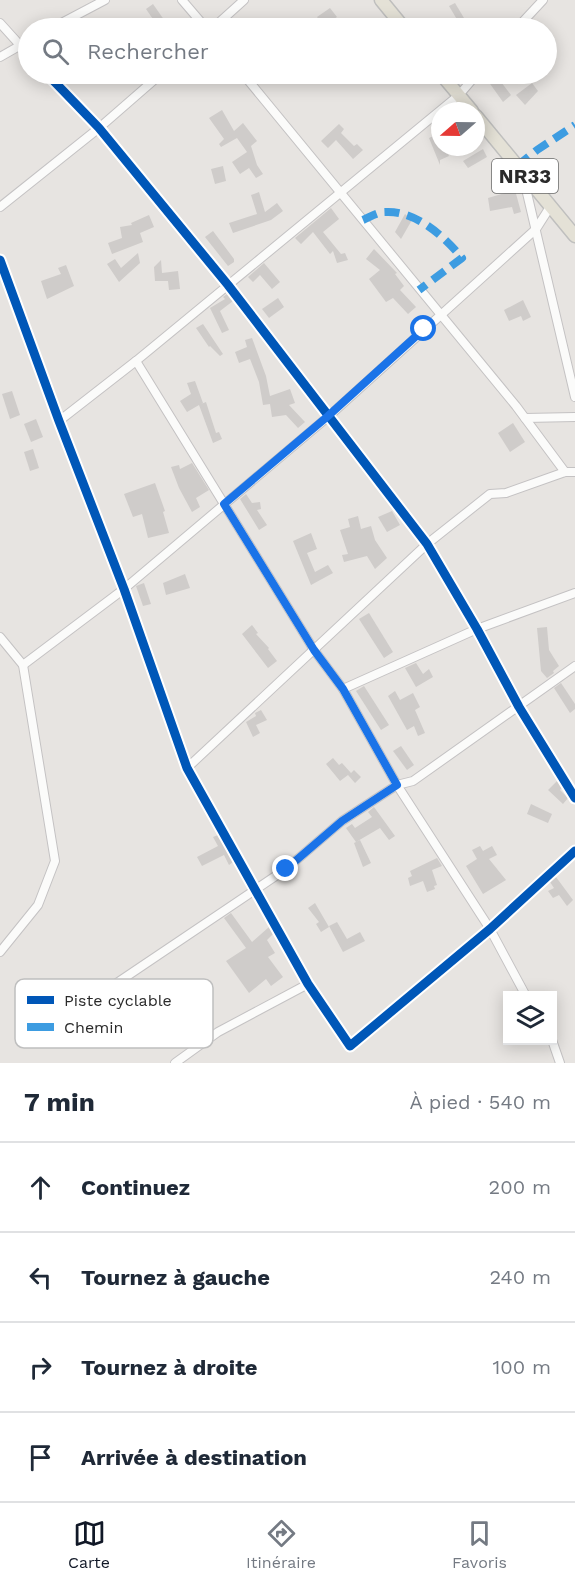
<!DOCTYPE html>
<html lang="fr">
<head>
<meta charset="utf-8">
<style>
  body { margin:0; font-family:"Work Sans",sans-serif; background:#f6f6f7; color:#1f2937 }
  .controls { position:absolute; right:18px; bottom:18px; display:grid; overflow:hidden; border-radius:0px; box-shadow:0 3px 15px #0003 }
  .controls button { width:54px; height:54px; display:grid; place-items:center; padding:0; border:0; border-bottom:2px solid #e0e1e3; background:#fff; color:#1f2937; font:30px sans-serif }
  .compass { position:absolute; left:431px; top:102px; width:54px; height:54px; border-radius:50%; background:#fff; box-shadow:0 3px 15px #0003; rotate:250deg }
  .stop { position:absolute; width:18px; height:18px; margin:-14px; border:4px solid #1a73e8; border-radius:50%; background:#fff }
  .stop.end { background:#1a73e8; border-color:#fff; box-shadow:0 2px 6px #0008 }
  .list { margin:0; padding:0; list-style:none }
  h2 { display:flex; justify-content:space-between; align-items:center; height:78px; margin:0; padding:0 24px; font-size:26px }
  h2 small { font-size:20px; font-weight:400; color:#747a83 }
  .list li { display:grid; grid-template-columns:39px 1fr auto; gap:18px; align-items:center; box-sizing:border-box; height:90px; padding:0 24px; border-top:2px solid #e0e1e3 }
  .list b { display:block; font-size:22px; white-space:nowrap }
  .list em { font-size:20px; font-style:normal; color:#747a83 }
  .icon { flex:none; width:33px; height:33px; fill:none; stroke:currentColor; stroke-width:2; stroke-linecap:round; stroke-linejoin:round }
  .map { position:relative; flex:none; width:575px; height:1063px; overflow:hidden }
  .search { position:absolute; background:#fff; box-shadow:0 3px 15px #0003; left:18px; right:18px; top:18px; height:66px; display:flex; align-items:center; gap:15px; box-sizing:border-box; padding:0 21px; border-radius:33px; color:#747a83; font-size:22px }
  .sheet { height:438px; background:#fff }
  nav { display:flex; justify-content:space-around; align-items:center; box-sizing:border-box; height:84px; border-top:2px solid #e0e1e3; background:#fff; font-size:16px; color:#747a83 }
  nav a { display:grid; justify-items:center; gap:3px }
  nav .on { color:#111827 }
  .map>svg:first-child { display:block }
</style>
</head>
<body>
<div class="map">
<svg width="575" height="1063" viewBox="0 0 575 1063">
  <rect width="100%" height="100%" fill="#e7e4e1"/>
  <g fill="#cfccca">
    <polygon points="455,3 470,28 462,28 449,6"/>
    <polygon points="153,4 167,24 161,28 159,28 146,9"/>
    <polygon points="330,8 337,17 324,26 317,17"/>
    <polygon points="483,74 495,74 511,95 503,102"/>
    <polygon points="532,83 538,91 525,105 516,95"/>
    <polygon points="222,110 234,131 243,123 257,141 251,146 257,165 263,174 256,178 249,168 240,174 232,162 247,152 237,138 221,147 219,144 224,139 209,118"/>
    <polygon points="339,124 344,129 341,133 354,146 357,144 363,150 353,159 336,140 328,148 321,141"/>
    <polygon points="440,133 440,147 445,147 449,156 440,160 440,165 429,138"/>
    <polygon points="483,149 487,157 468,168 463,161"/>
    <polygon points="223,166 226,181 215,184 211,169"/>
    <polygon points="515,190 521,212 514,214 512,207 490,211 488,198"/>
    <polygon points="259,192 265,212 277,203 283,211 271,220 233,233 229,223 257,214 251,195"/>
    <polygon points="331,208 339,219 323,232 341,254 345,253 348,260 337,263 333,251 330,254 313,232 301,244 295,238"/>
    <polygon points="405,214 412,220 401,239 395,232"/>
    <polygon points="149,215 154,227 140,233 143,242 112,254 108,243 122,238 120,227 132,225 131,223"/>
    <polygon points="213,231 234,259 234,262 228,266 205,237"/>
    <polygon points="374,249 397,273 395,274 404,286 400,290 416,307 408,314 393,298 386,302 369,279 380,270 366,259"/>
    <polygon points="138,253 140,263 119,282 107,264 115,259 121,268"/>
    <polygon points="161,260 162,273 178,271 180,289 169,290 168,281 155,281 154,267"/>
    <polygon points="264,263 280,282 272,289 260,275 253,282 248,277"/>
    <polygon points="66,265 74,286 47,299 41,281 61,274 58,268"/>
    <polygon points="227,294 233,301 220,311 229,330 222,333 210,308 225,299 223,297"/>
    <polygon points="278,298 284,307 269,318 262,309"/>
    <polygon points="523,300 531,317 523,321 521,316 509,321 504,310"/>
    <polygon points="203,324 223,354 220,356 210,346 209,347 196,328"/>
    <polygon points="252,338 266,376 270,396 290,389 295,403 289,405 305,422 298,428 286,415 272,417 270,404 263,405 259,382 250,359 239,363 235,352 247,347 245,340"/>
    <polygon points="195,381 203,403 201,404 206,402 216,433 219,432 222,439 213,443 199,405 187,412 180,401 191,394 187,383"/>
    <polygon points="12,391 20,415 10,419 2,394"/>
    <polygon points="36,419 43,437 31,442 24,424"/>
    <polygon points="513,423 525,442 510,452 498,433"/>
    <polygon points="33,449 39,468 30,471 24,452"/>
    <polygon points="192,463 209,490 196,498 200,507 192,512 179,488 171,467 179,465 180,469"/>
    <polygon points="155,483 165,511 163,512 169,533 148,538 142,514 133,517 124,494"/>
    <polygon points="246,494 252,503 260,502 261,509 257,510 267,525 259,530 240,499"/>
    <polygon points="392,511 400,525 387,532 378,517"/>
    <polygon points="358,516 361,529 371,526 375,540 387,558 375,569 367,556 344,562 342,555 348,554 340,530 350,527 348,519"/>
    <polygon points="311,533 317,549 307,553 315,572 328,565 333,573 311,585 293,541"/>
    <polygon points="185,574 190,588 166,595 163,583"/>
    <polygon points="144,583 151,604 143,606 136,586"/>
    <polygon points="369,613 393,652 384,658 359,619"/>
    <polygon points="252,625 258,633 256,634 269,648 268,649 277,661 268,668 242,634"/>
    <polygon points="547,627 549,650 559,666 553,671 554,673 547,678 541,671 537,628"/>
    <polygon points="416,663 423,674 429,669 433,677 416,687 405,668"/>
    <polygon points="561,683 575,704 575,709 570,713 554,688"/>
    <polygon points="364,686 389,725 381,730 356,691"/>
    <polygon points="395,691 400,700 413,693 420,707 415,710 425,733 418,736 414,726 407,730 388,696"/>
    <polygon points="261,710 267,720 256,725 260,733 253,737 246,722 256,716 255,713"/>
    <polygon points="401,746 414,765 407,770 393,751"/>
    <polygon points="333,758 339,765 342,763 351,773 354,770 361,777 355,783 348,775 340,781 326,764"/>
    <polygon points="557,781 562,788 560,790 568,798 563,804 548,790"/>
    <polygon points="531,804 552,814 548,823 527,814"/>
    <polygon points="374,807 395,836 389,840 380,828 356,842 360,840 371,863 363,867 354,843 356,842 346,828 352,824 355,828 372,817 368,812"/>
    <polygon points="218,835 233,862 229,865 224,855 202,866 197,857 218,846 213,837"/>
    <polygon points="480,846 483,851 492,846 497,855 489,859 506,880 483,894 466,866 477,859 472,850"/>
    <polygon points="437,858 442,866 432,870 437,885 434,886 435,889 427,892 423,881 410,886 408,878 412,876 410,871"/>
    <polygon points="556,877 573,900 567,906 559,895 553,898 548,891 554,888 550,882"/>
    <polygon points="315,903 329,927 321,932 316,924 319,922 308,908"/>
    <polygon points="231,913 252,942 269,927 273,934 267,940 275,953 268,957 283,977 271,986 266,979 249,993 226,961 246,948 224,918"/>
    <polygon points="337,922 347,939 360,932 365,941 343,952 329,926"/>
  </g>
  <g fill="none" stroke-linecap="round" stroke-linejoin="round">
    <defs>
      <g id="minor">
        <polyline points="182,0 206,28"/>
        <polyline points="0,23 28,54"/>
        <polyline points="52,28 105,0"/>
        <polyline points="213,28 244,0"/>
        <polyline points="517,28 543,0"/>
        <polyline points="0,57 28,41"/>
        <polyline points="47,74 99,128 228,285 427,544 477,629 519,707 575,798"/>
        <polyline points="243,74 516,406 565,472"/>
        <polyline points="523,176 575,397"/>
        <polyline points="0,207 99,128 161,74"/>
        <polyline points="0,260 59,421 124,589 187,768 308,984 350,1046 490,929 575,851"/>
        <polyline points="136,361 314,650 343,689 397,785 490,929 526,996"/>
        <polyline points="525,418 575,417"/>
        <polyline points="59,421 136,361 459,95 477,74"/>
        <polyline points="0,637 23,665 55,861 38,905 0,952"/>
        <polyline points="23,665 124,589 329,416 536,229 550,207"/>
        <polyline points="343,689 477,629 575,593"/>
        <polyline points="187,768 427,544 490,494 506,493 565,472 575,472"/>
        <polyline points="96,997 286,869 342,821 397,785 413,781 575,666"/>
        <polyline points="552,1040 560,1063"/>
        <polyline points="175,1063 218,1032 308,984"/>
      </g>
      <g id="primary">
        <polyline points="381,0 404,28"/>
        <polyline points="441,74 472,111"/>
        <polyline points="476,116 575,236"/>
      </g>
    </defs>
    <use href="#minor" stroke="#c4c2c3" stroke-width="10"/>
    <use href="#primary" stroke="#bfbfbe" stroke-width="15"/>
    <use href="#minor" stroke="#fbfbfa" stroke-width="8"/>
    <use href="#primary" stroke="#e4e1d6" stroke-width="12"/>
    <g stroke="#3d9ce1" stroke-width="8" stroke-dasharray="15 8" stroke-linecap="butt">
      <polyline points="517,166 537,150 575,125"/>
      <path d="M363 220C370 217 378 212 385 212 415 210 444 236 462 258L419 290"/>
    </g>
    <defs>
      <g id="cycleway">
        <polyline points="47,74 99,128 228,285 427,544 477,629 519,707 575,798"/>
        <polyline points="0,260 59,421 124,589 187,768 308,984 350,1046 490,929 575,851"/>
      </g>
    </defs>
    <use href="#cycleway" stroke="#fff" stroke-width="13"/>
    <use href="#cycleway" stroke="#0057b8" stroke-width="9"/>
  </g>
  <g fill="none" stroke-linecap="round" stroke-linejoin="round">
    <polyline stroke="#1a73e8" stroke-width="8" points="286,869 342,821 397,785 343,689 314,650 224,504 328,416 424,329"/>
  </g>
  <g text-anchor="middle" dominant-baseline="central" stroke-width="5" stroke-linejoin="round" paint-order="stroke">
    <rect fill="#fff" stroke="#6a6a6a" stroke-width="1.5" x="492" y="159" width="66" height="34" rx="4.5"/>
    <g font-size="20" font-weight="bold" fill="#2a2a2a">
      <text x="525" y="176">NR33</text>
    </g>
  </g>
  <rect x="15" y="979" width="198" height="69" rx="9" fill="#fff" stroke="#bfbfbf" stroke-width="1.5"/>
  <rect x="27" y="996" width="27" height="8" fill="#0057b8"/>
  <rect x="27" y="1023" width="27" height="8" fill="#3d9ce1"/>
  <g font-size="16" fill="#2a2a2a">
    <text x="64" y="1006">Piste cyclable</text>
    <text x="64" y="1033">Chemin</text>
  </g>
</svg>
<div class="controls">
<button><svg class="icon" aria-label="layers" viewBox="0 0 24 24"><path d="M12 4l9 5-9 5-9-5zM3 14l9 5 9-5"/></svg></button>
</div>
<svg class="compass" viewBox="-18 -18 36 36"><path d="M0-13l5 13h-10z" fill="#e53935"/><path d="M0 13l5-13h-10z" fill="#747a83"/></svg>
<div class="stop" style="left:424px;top:329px"></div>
<div class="stop end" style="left:286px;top:869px"></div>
<div class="search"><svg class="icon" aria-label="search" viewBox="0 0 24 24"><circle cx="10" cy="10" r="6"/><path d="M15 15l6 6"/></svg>Rechercher</div>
</div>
<section class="sheet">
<h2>7 min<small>À pied · 540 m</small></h2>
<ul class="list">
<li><svg class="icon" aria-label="ahead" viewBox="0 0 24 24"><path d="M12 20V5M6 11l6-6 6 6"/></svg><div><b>Continuez</b></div><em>200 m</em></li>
<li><svg class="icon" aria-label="left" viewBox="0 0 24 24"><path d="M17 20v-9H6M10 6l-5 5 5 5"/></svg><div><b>Tournez à gauche</b></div><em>240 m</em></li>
<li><svg class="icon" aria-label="right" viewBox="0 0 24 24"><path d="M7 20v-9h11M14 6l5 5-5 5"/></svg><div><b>Tournez à droite</b></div><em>100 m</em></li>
<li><svg class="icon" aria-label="arrive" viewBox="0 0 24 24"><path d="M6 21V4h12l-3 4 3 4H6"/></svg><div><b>Arrivée à destination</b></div></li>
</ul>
</section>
<nav>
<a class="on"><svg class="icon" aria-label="map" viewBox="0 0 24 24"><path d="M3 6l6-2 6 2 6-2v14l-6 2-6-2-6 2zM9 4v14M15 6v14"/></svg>Carte</a>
<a><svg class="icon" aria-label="directions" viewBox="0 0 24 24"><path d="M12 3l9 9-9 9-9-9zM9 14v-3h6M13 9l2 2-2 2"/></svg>Itinéraire</a>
<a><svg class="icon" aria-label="saved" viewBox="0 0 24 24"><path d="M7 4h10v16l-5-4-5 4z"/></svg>Favoris</a>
</nav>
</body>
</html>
